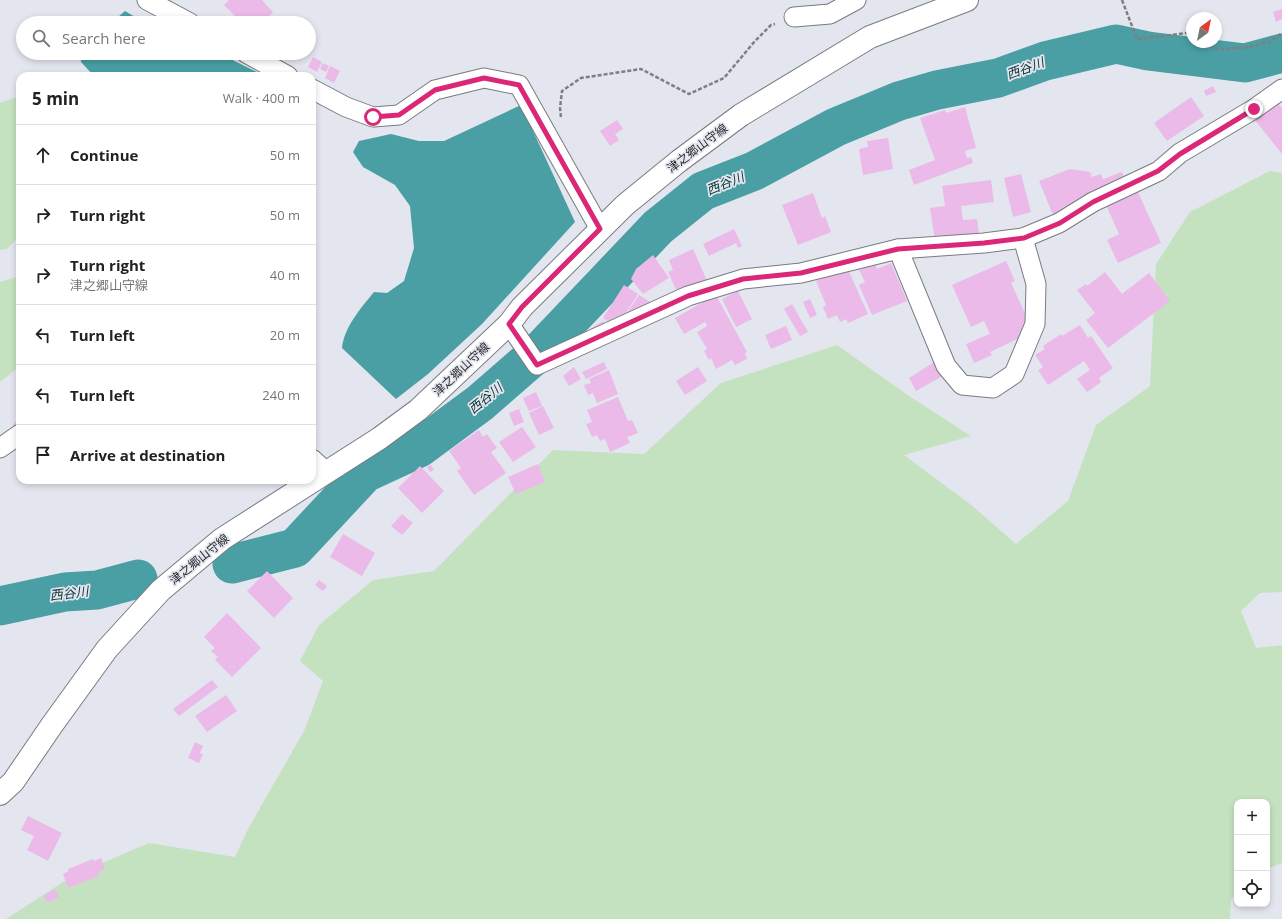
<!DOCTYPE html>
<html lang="en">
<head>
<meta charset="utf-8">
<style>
  body { margin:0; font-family:"Open Sans","Noto Sans JP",sans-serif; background:#f6f6f6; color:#222 }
  .controls { position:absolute; right:12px; bottom:12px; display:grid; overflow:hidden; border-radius:8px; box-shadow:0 2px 6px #0003 }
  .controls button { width:36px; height:36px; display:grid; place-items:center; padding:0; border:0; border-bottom:1px solid #e0e0e0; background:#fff; color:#222; font:20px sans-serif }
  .compass { position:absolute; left:1186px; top:12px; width:36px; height:36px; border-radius:50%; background:#fff; box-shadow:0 2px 6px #0003; rotate:33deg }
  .stop { position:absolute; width:12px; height:12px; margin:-9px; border:3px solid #db2777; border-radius:50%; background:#fff }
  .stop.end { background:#db2777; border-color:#fff; box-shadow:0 1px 4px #0008 }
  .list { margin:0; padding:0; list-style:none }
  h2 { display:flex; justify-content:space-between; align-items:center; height:52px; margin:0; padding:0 16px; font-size:17px }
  h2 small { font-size:13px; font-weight:400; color:#767676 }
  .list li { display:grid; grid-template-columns:26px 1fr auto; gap:12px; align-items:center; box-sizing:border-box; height:60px; padding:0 16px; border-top:1px solid #e0e0e0 }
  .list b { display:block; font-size:15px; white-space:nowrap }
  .list p { margin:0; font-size:13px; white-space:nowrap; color:#767676 }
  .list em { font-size:13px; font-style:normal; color:#767676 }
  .icon { flex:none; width:22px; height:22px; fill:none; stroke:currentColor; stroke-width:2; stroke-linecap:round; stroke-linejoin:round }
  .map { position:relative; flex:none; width:1282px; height:919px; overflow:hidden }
  .search { position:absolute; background:#fff; box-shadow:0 2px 6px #0003; left:16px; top:16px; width:300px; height:44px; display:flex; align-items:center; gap:10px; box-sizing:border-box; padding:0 14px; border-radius:22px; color:#767676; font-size:15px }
  .panel { position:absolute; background:#fff; box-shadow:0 2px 6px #0003; left:16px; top:72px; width:300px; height:412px; border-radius:12px }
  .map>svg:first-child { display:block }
</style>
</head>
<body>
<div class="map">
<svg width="1282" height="919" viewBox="0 0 1282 919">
  <rect width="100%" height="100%" fill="#e3e6ee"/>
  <g fill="#c5e2c0">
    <polygon points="20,96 20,235 7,249 0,250 0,103"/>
    <polygon points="1270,171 1282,173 1282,592 1260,593 1241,611 1256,648 1282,645 1282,679 1281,680 1282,682 1282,863 1267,869 1267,802 1237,802 1237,894 1231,899 1230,919 6,919 74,875 149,843 235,857 248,829 304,731 323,681 300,661 319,625 373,580 434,571 553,450 644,454 721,383 837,345 909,396 971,436 904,455 970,504 1016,544 1068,501 1096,425 1150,386 1156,264 1190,212"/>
    <polygon points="20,276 20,366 0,382 0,282"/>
  </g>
  <g fill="#499fa4">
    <polygon points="125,11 145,23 111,23"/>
    <polygon points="80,53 218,53 265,76 94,76 81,62"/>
    <path d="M521 105 575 222 482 324 428 374 396 399 342 348C344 327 361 308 374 292L387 293 404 281 414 248 410 206 395 185 363 167 353 152 359 141 391 134 419 141H444Z"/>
  </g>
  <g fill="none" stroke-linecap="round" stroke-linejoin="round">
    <g stroke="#499fa4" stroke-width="39">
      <polyline points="232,564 295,548 365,473 419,448 480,403 542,349 658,227 703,191 754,171 836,127 899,101 937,90 998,78 1045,61 1116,44 1148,51 1245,63 1282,53"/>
      <polyline points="0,606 65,592 97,590 138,579"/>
    </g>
  </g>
  <g fill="#ebbae9">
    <polygon points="229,0 262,0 273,12 262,23 242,23 224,5"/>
    <polygon points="1282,9 1282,19 1276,22 1273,12"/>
    <polygon points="313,57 322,62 317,72 308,67"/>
    <polygon points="323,63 329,66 326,72 320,69"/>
    <polygon points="330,66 340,71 334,83 325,78"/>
    <polygon points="1213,86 1216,92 1206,96 1204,91"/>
    <polygon points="1191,97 1204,116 1167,141 1154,123"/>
    <polygon points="1278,103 1282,108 1282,154 1255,120"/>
    <polygon points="965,107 976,148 965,151 967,158 971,157 973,163 914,185 909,170 935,160 920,118 945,110 946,113"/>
    <polygon points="617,120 623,129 615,134 619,140 610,146 600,131"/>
    <polygon points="888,138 893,169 863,175 859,149 868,147 867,141"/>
    <polygon points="1070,169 1090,172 1092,177 1101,174 1103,179 1122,172 1125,179 1079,199 1080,202 1053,215 1039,181"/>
    <polygon points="1021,174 1031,212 1013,217 1004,178"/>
    <polygon points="991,180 994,202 961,206 963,220 977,219 979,234 935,240 930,208 945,206 942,186"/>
    <polygon points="1137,190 1161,243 1118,263 1107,240 1119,234 1106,205"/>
    <polygon points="813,193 822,218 825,216 831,232 798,245 782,205"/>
    <polygon points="734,229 742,246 738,248 736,243 709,256 703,244"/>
    <polygon points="693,249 708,283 675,297 673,291 676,290 668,272 673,270 669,260"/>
    <polygon points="653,255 669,278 643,294 631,279 636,269"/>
    <polygon points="1006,261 1015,281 1011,283 1030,324 1023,327 1026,335 990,352 992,355 974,363 966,344 990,334 984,321 971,327 952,285"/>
    <polygon points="875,263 877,269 891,263 907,301 872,315 859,285 865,282 859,270"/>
    <polygon points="847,267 868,314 848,323 846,319 840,322 837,315 828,319 823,307 826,305 816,281"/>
    <polygon points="1105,272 1122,294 1149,273 1170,301 1108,348 1086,320 1095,313 1077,290 1086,284 1087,286"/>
    <polygon points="624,285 638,294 621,321 614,325 603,318"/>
    <polygon points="738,291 752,319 736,327 722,299"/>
    <polygon points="639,295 655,305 631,318 627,313"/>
    <polygon points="716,295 747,352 745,353 747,359 735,365 732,360 716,369 711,358 709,360 704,351 707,349 697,332 707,326 705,322 684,334 675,318"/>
    <polygon points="810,299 817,315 810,318 803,302"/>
    <polygon points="792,304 808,332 800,336 784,309"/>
    <polygon points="603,321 608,328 574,339"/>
    <polygon points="1080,325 1088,338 1091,336 1113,368 1099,378 1101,382 1087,392 1077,379 1090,370 1084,361 1048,385 1038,370 1043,367 1035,355 1045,349 1043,346 1061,334 1062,336"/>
    <polygon points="786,326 792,340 771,349 765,335"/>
    <polygon points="936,361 944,375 916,391 909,378"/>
    <polygon points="604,362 607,369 586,379 582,372"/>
    <polygon points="574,367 581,379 569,386 563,376"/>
    <polygon points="698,367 707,381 685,395 676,381"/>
    <polygon points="609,370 618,394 597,403 593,393 588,395 584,385 591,383 589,379"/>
    <polygon points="536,392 542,406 529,411 523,398"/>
    <polygon points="618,397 628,421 632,420 638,433 627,437 630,443 610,452 605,439 600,441 597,435 592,437 586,424 592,422 587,410"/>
    <polygon points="543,406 554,428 539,435 529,413"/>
    <polygon points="519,409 524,422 514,426 509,413"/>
    <polygon points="20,416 20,430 13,425"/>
    <polygon points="522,427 536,447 513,462 499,442"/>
    <polygon points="479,430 483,437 487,434 497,448 491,452 506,473 474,495 457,471 461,468 449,451"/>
    <polygon points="538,464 545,482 516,494 508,477"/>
    <polygon points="431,465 434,470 430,472 427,467"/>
    <polygon points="420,466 444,491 422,513 398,488"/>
    <polygon points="402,514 413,523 402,535 391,526"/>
    <polygon points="343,534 375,553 362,576 330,557"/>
    <polygon points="267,571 293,598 274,618 247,591"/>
    <polygon points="319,580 327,586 323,591 315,585"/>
    <polygon points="227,613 261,648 232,677 215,660 218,657 211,651 215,648 204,637"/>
    <polygon points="212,680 218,687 179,716 173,709"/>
    <polygon points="226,695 237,711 207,732 195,716"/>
    <polygon points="195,742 203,746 200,753 203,754 199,763 188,758"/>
    <polygon points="28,816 62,833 48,861 27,850 34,836 21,830"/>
    <polygon points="101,858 105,869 98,872 99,876 68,888 63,874 69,871 68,869 93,859 94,861"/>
    <polygon points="55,889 59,897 48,903 43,896"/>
  </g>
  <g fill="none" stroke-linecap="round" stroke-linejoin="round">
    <defs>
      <g id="minor">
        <polyline points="147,0 190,23"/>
        <polyline points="794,17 830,14 856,0"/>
        <polyline points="246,53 288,76"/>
        <polyline points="312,89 346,107 373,117 399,115 435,90 484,78 519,85 600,229"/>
        <polyline points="898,249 946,366 962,385 993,388 1014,374 1035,324 1036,284 1023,238"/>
        <polyline points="509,324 537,365 688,296 743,279 801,273 898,249 984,243 1023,238 1059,223 1093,202 1159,171 1180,153 1254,109 1282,89"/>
        <polyline points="0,448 20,434"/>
        <polyline points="312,459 326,472"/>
      </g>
      <polyline id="secondary" points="0,794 13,782 52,725 107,649 161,590 222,539 380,438 418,410 509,324 522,307 625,205 679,161 741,115 870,37 967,0"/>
    </defs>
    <use href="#minor" stroke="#787b81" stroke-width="21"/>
    <use href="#secondary" stroke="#787b81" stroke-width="24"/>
    <g stroke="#7d7f84" stroke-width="2.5" stroke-dasharray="4 2" stroke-linecap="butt">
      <polyline points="1122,0 1137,39 1187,33 1192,36"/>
      <polyline points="1204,42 1216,49 1243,48 1270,42 1282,33"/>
      <polyline points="561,117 560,108 562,91 581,78 641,69 689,94 724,78 755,41 771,25 775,24"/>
    </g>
    <use href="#minor" stroke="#fff" stroke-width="19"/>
    <use href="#secondary" stroke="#fff" stroke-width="22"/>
  </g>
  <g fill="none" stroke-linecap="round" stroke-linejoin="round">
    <polyline stroke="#db2777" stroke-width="5" points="373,117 399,115 435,90 484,78 519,85 600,229 522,307 509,324 537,365 688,296 743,279 801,273 898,249 984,243 1024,238 1060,223 1093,202 1158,171 1180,154 1254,109"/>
  </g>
  <g text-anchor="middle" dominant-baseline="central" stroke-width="3.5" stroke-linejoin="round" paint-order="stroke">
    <g font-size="12" fill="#28292c" stroke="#e3e6ee">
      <text transform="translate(697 148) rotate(-37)">津之郷山守線</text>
      <text transform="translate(461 369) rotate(-43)">津之郷山守線</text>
      <text transform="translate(199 559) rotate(-39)">津之郷山守線</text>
    </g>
    <g font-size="13" font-style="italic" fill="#0a3537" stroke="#e3e6ee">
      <text transform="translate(1025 68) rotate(-20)">西谷川</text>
      <text transform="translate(725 183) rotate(-22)">西谷川</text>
      <text transform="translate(485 398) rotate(-39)">西谷川</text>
      <text transform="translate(69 593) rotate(-7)">西谷川</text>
    </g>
  </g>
</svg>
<div class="controls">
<button>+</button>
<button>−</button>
<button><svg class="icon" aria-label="locate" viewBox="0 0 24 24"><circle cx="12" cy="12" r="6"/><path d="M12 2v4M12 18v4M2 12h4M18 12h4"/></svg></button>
</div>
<svg class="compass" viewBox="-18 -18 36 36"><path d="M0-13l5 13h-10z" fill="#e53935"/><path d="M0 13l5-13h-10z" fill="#767676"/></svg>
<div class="stop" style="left:373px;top:117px"></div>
<div class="stop end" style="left:1254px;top:109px"></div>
<div class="search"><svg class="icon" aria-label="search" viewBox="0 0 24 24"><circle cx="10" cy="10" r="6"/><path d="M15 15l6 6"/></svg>Search here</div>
<section class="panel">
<h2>5 min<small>Walk · 400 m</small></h2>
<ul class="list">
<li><svg class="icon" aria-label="ahead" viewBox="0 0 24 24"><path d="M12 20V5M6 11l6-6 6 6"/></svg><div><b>Continue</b></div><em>50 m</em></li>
<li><svg class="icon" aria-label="right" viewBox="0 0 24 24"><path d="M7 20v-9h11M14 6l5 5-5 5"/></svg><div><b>Turn right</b></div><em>50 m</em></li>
<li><svg class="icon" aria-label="right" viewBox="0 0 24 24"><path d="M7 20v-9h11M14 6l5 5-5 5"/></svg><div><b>Turn right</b><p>津之郷山守線</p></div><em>40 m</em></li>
<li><svg class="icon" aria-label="left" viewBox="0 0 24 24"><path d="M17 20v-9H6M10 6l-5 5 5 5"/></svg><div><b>Turn left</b></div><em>20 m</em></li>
<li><svg class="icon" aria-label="left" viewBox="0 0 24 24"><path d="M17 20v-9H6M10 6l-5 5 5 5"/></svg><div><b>Turn left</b></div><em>240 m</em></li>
<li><svg class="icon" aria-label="arrive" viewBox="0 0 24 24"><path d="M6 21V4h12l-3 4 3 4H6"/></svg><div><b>Arrive at destination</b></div></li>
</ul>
</section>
</div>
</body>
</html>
